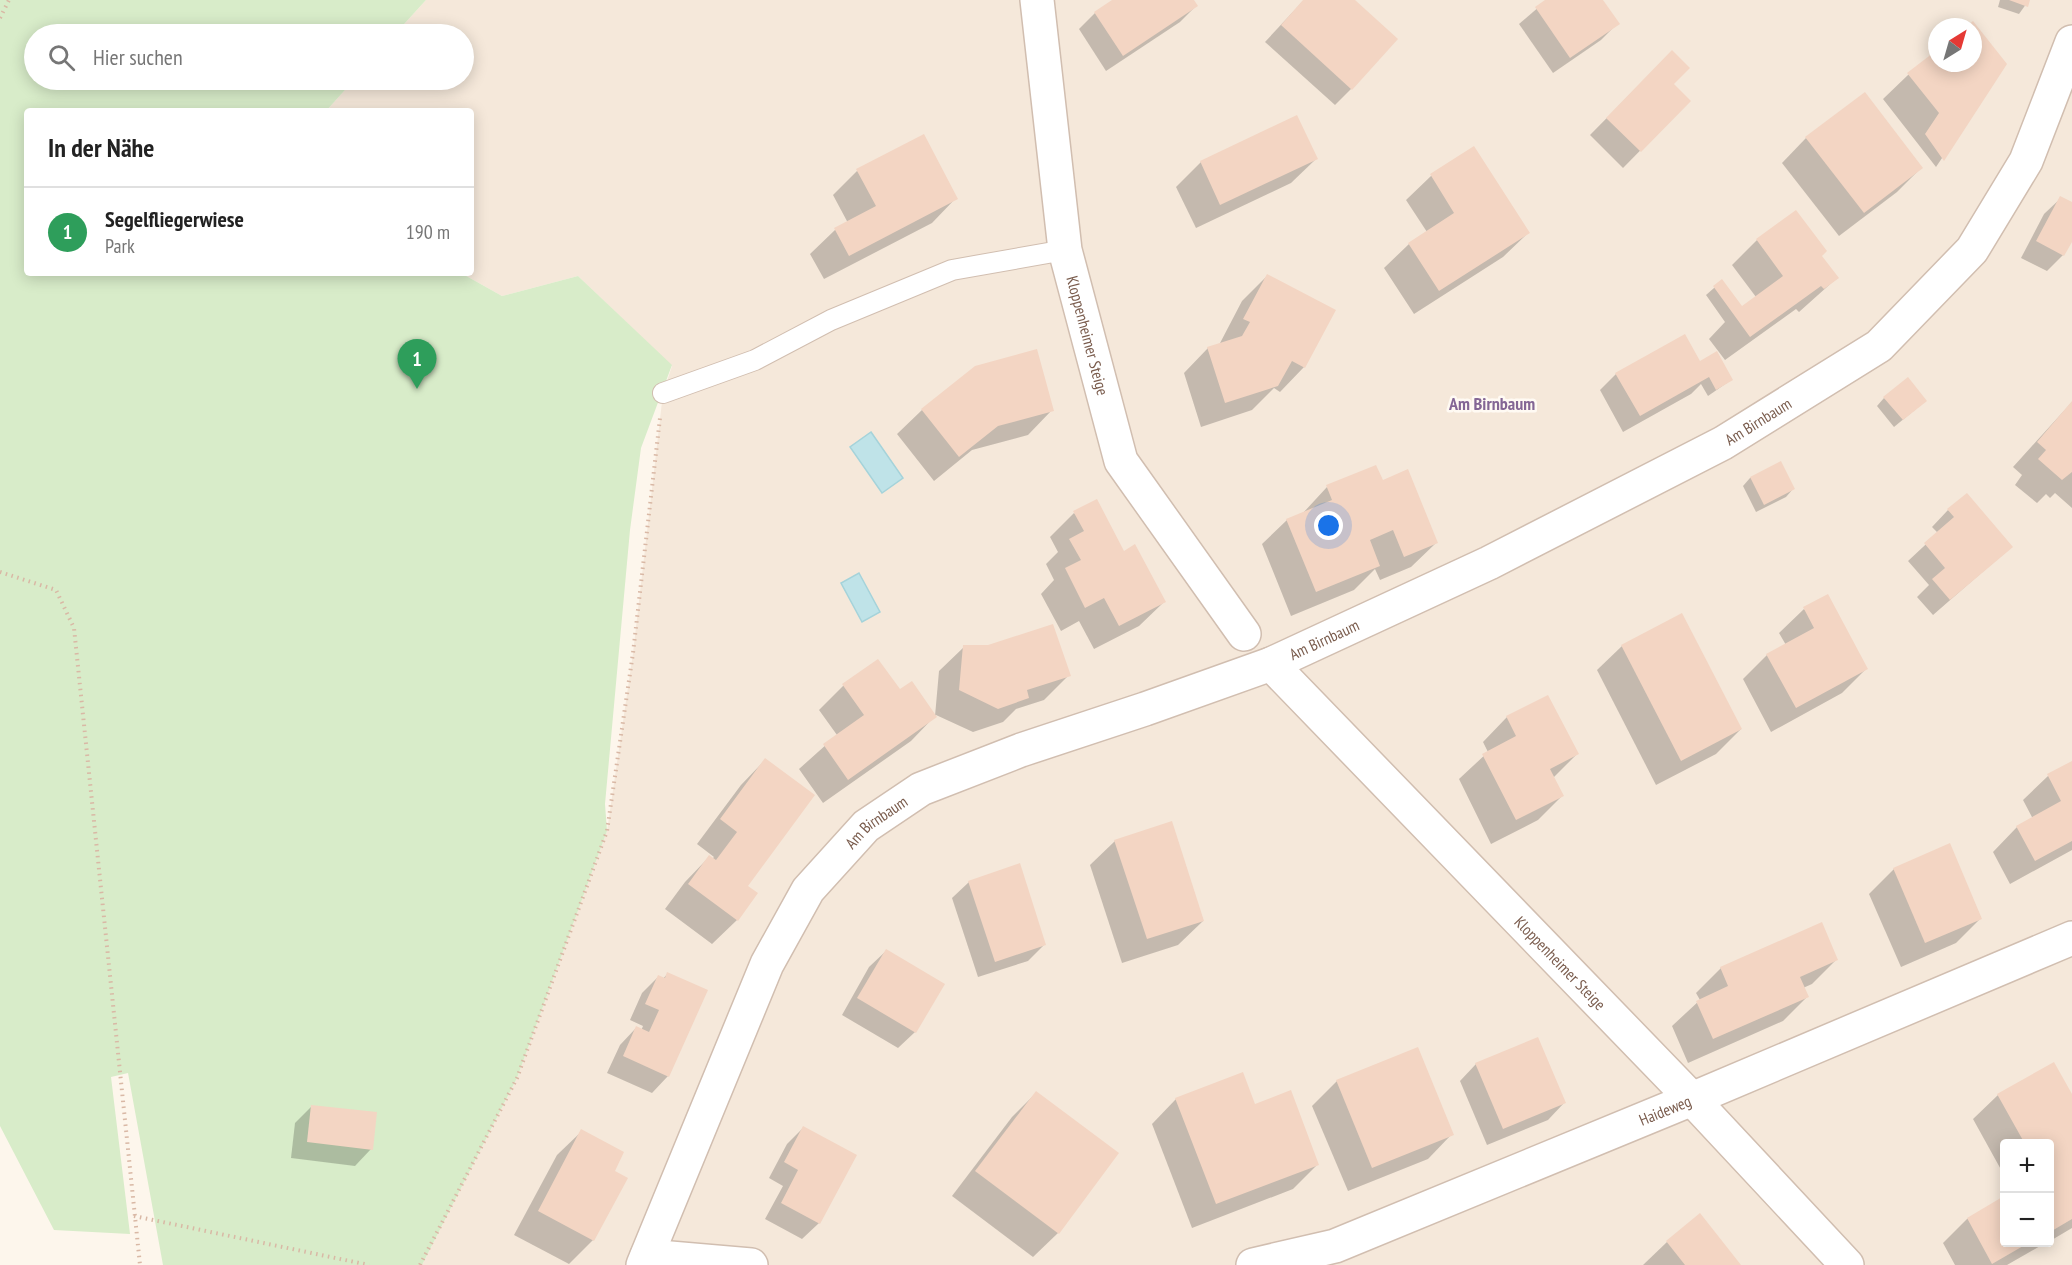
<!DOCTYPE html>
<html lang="de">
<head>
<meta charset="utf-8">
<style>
  body { margin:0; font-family:"PT Sans Narrow",sans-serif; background:#f6f6f6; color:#222 }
  .controls { position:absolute; right:18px; bottom:18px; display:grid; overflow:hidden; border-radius:6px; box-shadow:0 3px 15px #0003 }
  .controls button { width:54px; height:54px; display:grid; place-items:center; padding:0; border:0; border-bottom:2px solid #e0e0e0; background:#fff; color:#222; font:30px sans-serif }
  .compass { position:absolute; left:1928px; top:18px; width:54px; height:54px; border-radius:50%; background:#fff; box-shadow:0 3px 15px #0003; rotate:37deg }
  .you { position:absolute; left:1329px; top:526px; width:21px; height:21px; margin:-15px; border:4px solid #fff; border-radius:50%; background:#1a73e8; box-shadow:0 0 0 9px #1a73e833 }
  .badge { display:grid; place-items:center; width:39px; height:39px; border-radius:50%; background:#e76f51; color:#fff; font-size:20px; font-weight:700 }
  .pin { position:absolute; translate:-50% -50px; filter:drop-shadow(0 2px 3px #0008) }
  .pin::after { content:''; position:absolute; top:32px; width:21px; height:18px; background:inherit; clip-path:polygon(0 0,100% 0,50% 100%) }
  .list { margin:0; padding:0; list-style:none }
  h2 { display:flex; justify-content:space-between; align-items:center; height:78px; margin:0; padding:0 24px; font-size:26px }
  h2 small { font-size:20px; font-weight:400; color:#767676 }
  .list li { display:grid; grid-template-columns:39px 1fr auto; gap:18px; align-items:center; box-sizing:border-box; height:90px; padding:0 24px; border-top:2px solid #e0e0e0 }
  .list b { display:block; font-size:22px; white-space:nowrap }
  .list p { margin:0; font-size:20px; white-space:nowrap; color:#767676 }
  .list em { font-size:20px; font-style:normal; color:#767676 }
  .icon { flex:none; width:33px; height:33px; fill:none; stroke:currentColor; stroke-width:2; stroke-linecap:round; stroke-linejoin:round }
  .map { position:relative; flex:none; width:2072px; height:1265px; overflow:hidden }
  .search { position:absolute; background:#fff; box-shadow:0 3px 15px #0003; left:24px; top:24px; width:450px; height:66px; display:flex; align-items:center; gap:15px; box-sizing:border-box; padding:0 21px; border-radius:33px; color:#767676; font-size:22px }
  .panel { position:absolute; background:#fff; box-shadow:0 3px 15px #0003; left:24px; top:108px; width:450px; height:168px; border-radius:6px }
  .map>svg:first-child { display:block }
</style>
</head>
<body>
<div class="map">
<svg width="2072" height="1265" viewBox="0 0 2072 1265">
  <rect width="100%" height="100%" fill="#fdf6ec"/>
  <path fill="#f5e8da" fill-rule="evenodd" d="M426 0H2072V1265H422L517 1078 607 831 633 653 663 393 672 366 578 276 502 296 461 273H471V111H326L354 80H464V34H395ZM1937 27H1973V63H1937ZM2004 1144H2050V1242H2004Z"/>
  <polygon fill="#d8ecc9" points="0,0 426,0 395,34 34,34 34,80 354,80 326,111 27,111 27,273 461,273 502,296 578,276 672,365 641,448 630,530 605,804 607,831 517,1078 422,1265 163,1265 128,1073 111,1077 130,1234 54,1230 0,1126"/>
  <g fill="#bfe3e8" stroke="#a5d3da" stroke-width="1.5">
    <polygon points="871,432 903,478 882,493 850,447"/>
    <polygon points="859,573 880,612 862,622 841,583"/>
  </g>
  <g fill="#0003">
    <polygon points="1115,0 1192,0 1196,6 1180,22 1106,71 1079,29 1095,13"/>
    <polygon points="1304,0 1352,0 1351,89 1335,105 1265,42"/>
    <polygon points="1547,0 1601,0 1618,23 1601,40 1553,73 1519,24"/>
    <polygon points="2000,0 2029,0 2019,14 1998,7"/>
    <polygon points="1973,23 2005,64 1936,167 1883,99 1908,75 1937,51 1937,63 1973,63 1973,27 1968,27"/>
    <polygon points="1672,52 1672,84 1689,101 1623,168 1590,135"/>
    <polygon points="1296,117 1316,159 1291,183 1196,228 1176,187 1201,162"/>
    <polygon points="1806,138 1921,168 1897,192 1839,236 1782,163"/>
    <polygon points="1474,148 1528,233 1503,257 1414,314 1384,268 1409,244 1427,232 1406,200 1431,176"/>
    <polygon points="857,171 956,198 932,223 824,279 810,254 835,230 848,223 833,195"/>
    <polygon points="2061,198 2072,204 2072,239 2063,255 2047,271 2021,258 2044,214"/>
    <polygon points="1796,212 1820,256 1837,278 1799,312 1796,309 1725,360 1709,339 1725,322 1706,295 1722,281 1737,312 1756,297 1732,265 1757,240"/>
    <polygon points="1267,276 1304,367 1280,392 1274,388 1252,410 1201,427 1184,373 1208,348 1219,345 1242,301"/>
    <polygon points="1700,363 1731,380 1708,396 1701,384 1691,394 1623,432 1600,390 1616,374"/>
    <polygon points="976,367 1052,410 1028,435 972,450 934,481 897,434 922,410"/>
    <polygon points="1884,398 1917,408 1894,427 1877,406"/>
    <polygon points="2072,402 2072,508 2055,493 2050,498 2046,494 2037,503 2015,485 2022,475 2013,467"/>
    <polygon points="1780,463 1793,489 1786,497 1756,512 1743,486 1750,478"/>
    <polygon points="1382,482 1436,543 1411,567 1380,580 1375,569 1354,590 1291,616 1262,544 1287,520 1303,513 1327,487"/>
    <polygon points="1948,510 2011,547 1933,615 1917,597 1929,585 1908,561 1938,533 1932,527"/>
    <polygon points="1074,513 1123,553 1164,602 1139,626 1094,649 1079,621 1061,631 1041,594 1054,580 1046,564 1058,552 1050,537"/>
    <polygon points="1804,609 1866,669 1842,693 1771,732 1743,679 1767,655 1786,645 1779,633"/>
    <polygon points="1622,646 1741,729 1716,754 1656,785 1597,670"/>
    <polygon points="964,647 1069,675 1044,700 1016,709 1003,722 973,732 936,715 911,741 823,803 799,769 837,735 819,710 843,686 877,661 899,691 935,716 939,671"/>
    <polygon points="1507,717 1577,754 1553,778 1562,796 1538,820 1491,844 1459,779 1488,752 1483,742"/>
    <polygon points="765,760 746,886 737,920 712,944 665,909 685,882 709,857 712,859 714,857 697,844 741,785"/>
    <polygon points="2072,763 2072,850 2010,884 1993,852 2017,827 2033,819 2023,800 2048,776"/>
    <polygon points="1115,841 1203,921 1178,945 1122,963 1090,865"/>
    <polygon points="1949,845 1981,918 1956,943 1901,967 1869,894 1894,869"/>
    <polygon points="969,882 1045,944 1028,961 978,977 952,898"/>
    <polygon points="886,951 915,1032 898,1048 842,1015 869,967"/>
    <polygon points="1837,959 1812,984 1803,988 1807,997 1783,1021 1688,1063 1672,1026 1700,1000 1696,993 1721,968"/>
    <polygon points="668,973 668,1076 652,1093 607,1073 620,1045 636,1028 641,1031 643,1026 630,1020 642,993 658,977 663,979"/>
    <polygon points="1476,1064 1564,1103 1548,1120 1487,1145 1460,1081"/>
    <polygon points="1337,1081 1452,1134 1428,1159 1348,1191 1312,1106"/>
    <polygon points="1036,1093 1117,1154 1058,1233 1033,1257 952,1196 1012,1117"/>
    <polygon points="1998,1095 2072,1097 2072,1228 2050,1241 2050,1144 2004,1144 2004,1175 1973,1119"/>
    <polygon points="1176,1099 1318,1164 1293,1189 1192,1228 1152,1124"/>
    <polygon points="312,1106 371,1149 355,1166 291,1158 295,1123"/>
    <polygon points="803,1128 819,1223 802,1239 765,1219 783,1186 769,1178 787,1144"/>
    <polygon points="582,1131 613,1171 593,1240 569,1264 514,1235 557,1155"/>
    <polygon points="2004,1198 2004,1242 2047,1242 2007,1265 1955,1265 1943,1243 1967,1219"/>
    <polygon points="1699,1215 1739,1265 1643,1265 1667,1242"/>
  </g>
  <g fill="#f3d5c3">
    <polygon points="1112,0 1194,0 1198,6 1123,56 1094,12"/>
    <polygon points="1303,0 1355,0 1398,39 1352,90 1281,25"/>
    <polygon points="1545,0 1603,0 1620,24 1570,58 1535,7"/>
    <polygon points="2009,0 2030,0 2028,7"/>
    <polygon points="1973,21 2007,64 1944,161 1925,134 1939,113 1907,73 1937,50 1937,63 1973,63 1973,27 1966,27"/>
    <polygon points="1672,50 1690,68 1674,84 1691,101 1641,152 1606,118"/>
    <polygon points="1865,92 1923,168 1864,213 1805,137"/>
    <polygon points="1297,115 1318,159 1220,205 1200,161"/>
    <polygon points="924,134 958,199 849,256 834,228 876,206 856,169"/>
    <polygon points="1474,146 1530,233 1439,291 1408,243 1454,213 1430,174"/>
    <polygon points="2060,196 2072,202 2072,242 2064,256 2036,241"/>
    <polygon points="1796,210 1827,251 1822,256 1839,278 1824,289 1821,286 1750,337 1713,286 1722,279 1742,306 1783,276 1756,239"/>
    <polygon points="1267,274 1336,310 1305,368 1292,361 1278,386 1225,403 1207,347 1242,336 1250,322 1243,319"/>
    <polygon points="1685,334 1700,361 1717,351 1733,380 1716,390 1709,377 1640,416 1615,373"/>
    <polygon points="1037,349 1054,411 998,426 959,457 921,409 975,366"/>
    <polygon points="1908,377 1927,401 1903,420 1883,397"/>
    <polygon points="2072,401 2072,472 2062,480 2038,459 2046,450 2037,442"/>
    <polygon points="1781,461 1795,489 1764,505 1750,477"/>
    <polygon points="1376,465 1383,480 1408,469 1438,543 1404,557 1393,530 1370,540 1380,566 1316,592 1286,519 1332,500 1326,485"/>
    <polygon points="1967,493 2013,547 1950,600 1932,579 1945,568 1924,543 1954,517 1947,509"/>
    <polygon points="1097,499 1124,551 1135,544 1166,602 1119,626 1104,598 1085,608 1065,568 1081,560 1069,539 1084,531 1073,511"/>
    <polygon points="1828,594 1868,669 1796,708 1766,654 1814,628 1803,607"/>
    <polygon points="1682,613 1742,729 1681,761 1621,645"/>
    <polygon points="1053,624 1071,676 1027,690 1029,698 998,709 959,690 963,645 988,645"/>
    <polygon points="878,659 900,689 912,681 937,717 848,780 823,744 864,715 842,684"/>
    <polygon points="1548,695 1579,754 1550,769 1564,796 1516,820 1482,754 1516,736 1506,716"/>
    <polygon points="765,758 815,795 748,886 758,893 738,921 688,884 709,855 716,860 737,832 720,819"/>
    <polygon points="2072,761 2072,841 2035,861 2016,826 2061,801 2047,774"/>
    <polygon points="1172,821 1204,921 1147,939 1114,840"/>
    <polygon points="1950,843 1982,919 1925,943 1893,868"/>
    <polygon points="1020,863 1046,945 995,962 968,881"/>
    <polygon points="1822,922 1838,960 1800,977 1809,997 1713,1039 1696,1001 1728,986 1720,967"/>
    <polygon points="886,949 945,984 916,1033 857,998"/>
    <polygon points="667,972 708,990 669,1077 623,1056 636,1026 649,1032 659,1010 645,1004 658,975 665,978"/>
    <polygon points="1538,1037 1566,1103 1503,1129 1475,1063"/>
    <polygon points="1418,1047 1454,1135 1372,1168 1336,1080"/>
    <polygon points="2054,1062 2072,1094 2072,1219 2050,1232 2050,1144 2025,1144 1997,1094"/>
    <polygon points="1243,1072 1255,1104 1291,1090 1319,1165 1216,1204 1175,1098"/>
    <polygon points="1036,1091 1119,1153 1059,1234 975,1171"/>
    <polygon points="311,1105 377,1112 373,1150 307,1142"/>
    <polygon points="803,1126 857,1155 820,1224 781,1203 798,1170 784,1162"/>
    <polygon points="581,1129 624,1152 615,1171 628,1178 594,1241 538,1211"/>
    <polygon points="2004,1196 2004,1242 2030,1242 1992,1264 1967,1218"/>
    <polygon points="1700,1213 1741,1265 1685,1265 1666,1241"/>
  </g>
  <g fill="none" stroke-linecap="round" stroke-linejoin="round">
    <defs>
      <polyline id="service" points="663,393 755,360 831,320 952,270 1065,250"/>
      <g id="minor">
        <path id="s1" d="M1037 0 1065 250 1121 461 1244 634"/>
        <path id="s2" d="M1271 664 1692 1099 1847 1265"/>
        <polyline points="647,1256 751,1265"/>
        <path id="s3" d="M643 1265 767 964 808 890 866 826 921 789 1021 750 1145 709 1271 664 1489 563 1723 443 1879 346 1972 250 2026 161 2072 42"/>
        <path id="s4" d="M1253 1265 1335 1246 1692 1099 2072 938"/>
      </g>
    </defs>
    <use href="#service" stroke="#d1beb0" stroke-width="22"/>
    <use href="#minor" stroke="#d1beb0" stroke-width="36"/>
    <g stroke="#d9b8a5" stroke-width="4" stroke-dasharray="1.5 4.5" stroke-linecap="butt">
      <polyline points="0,18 9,0"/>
      <polyline points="0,572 56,590 74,628 140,1265"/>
      <polyline points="134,1216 369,1265"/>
      <polyline points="420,1265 517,1078 607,831 633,653 660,418"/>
    </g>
    <use href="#service" stroke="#fff" stroke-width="20"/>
    <use href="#minor" stroke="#fff" stroke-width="33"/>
  </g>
  <g text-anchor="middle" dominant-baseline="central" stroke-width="5" stroke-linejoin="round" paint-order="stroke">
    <g font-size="16" fill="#7a5c4d" stroke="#fffaf3">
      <text stroke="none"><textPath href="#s1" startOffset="340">Kloppenheimer Steige</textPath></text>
      <text stroke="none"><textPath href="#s3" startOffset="1479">Am Birnbaum</textPath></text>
      <text stroke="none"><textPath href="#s3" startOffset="993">Am Birnbaum</textPath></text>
      <text stroke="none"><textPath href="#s3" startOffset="507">Am Birnbaum</textPath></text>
      <text stroke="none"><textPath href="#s2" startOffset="416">Kloppenheimer Steige</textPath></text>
      <text stroke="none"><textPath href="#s4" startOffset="441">Haideweg</textPath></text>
    </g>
    <g font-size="18" font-weight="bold" fill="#846695" stroke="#fffaf3">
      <text x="1492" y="403">Am Birnbaum</text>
    </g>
  </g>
</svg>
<div class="controls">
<button>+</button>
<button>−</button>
</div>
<svg class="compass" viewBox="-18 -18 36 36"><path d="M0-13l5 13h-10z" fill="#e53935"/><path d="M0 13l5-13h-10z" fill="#767676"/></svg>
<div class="you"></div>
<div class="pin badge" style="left:417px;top:389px;background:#2e9e5b">1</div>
<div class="search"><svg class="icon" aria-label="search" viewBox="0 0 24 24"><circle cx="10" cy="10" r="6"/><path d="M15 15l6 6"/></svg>Hier suchen</div>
<section class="panel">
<h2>In der Nähe<small></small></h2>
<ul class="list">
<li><span class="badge" style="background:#2e9e5b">1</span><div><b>Segelfliegerwiese</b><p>Park</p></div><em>190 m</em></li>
</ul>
</section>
</div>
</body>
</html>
